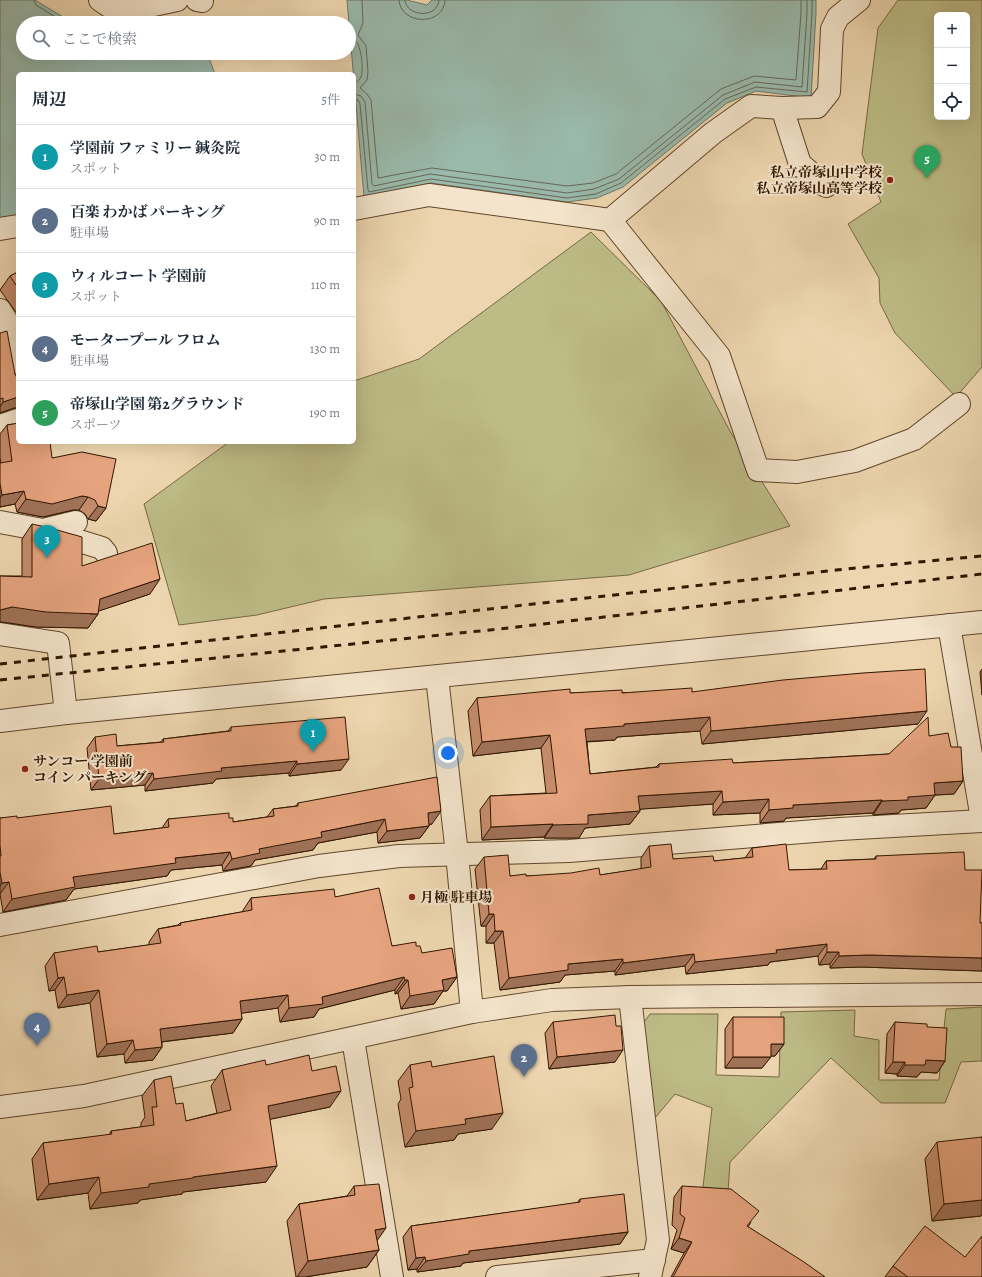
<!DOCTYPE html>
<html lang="ja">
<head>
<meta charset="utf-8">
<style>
  body { margin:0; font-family:Alegreya,"Noto Serif JP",serif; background:#f2f2f3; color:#1f2937 }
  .controls { position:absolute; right:12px; top:12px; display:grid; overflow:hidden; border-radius:6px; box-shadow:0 4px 16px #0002 }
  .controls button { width:36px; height:36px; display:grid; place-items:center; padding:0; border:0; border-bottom:1px solid #e0e1e3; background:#fff; color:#1f2937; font:20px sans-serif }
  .you { position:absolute; left:448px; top:753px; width:14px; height:14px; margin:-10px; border:3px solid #fff; border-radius:50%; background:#1a73e8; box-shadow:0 0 0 6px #1a73e833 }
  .badge { display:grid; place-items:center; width:26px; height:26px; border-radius:50%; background:#7c3aed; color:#fff; font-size:13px; font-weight:700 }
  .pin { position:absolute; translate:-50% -33px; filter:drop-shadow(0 1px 2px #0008) }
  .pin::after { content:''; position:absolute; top:21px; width:14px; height:12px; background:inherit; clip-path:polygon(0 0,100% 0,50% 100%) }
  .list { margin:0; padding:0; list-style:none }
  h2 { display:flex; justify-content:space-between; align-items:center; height:52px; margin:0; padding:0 16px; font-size:17px }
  h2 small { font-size:13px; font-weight:400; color:#747a83 }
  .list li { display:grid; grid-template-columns:26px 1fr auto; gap:12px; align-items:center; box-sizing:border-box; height:64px; padding:0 16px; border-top:1px solid #e0e1e3 }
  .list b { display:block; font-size:15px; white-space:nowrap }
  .list p { margin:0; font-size:13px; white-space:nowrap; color:#747a83 }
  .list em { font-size:13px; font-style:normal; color:#747a83 }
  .icon { flex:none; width:22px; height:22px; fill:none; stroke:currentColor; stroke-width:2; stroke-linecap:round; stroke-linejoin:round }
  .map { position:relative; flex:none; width:982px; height:1277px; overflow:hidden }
  .search { position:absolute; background:#fff; box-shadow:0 4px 16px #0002; left:16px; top:16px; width:340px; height:44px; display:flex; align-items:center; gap:10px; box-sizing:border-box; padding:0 14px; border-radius:22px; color:#747a83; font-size:15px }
  .panel { position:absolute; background:#fff; box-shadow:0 4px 16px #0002; left:16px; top:72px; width:340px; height:372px; border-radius:6px }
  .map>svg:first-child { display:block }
</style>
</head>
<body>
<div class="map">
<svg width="982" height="1277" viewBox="0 0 982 1277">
  <rect width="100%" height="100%" fill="#edd6af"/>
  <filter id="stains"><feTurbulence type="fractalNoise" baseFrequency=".005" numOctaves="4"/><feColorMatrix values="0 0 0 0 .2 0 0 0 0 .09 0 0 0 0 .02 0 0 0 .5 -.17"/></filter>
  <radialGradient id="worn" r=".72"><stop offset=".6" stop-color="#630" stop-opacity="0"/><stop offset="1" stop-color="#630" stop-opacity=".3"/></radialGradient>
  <g fill="#bdbc87" stroke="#786944" fill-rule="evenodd">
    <path d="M898 0H982V367L956 397 895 333 880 303 879 278 848 224 881 202 862 154 878 28ZM937 15H967V117H937Z"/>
    <polygon points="591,232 661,301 731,433 790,526 629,575 324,599 257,615 179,625 144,504 229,442 354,442 354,381 419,359"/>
    <polygon points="982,1007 982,1061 961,1062 945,1103 881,1103 831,1058 730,1162 728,1192 703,1187 712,1108 675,1094 655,1118 641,1026 650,1014 718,1014 716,1075 779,1077 781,1012 855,1010 854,1036 879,1040 879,1080 939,1080 946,1009"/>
  </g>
  <g fill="#99b9ab" stroke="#707867">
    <polygon points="0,0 35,0 73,23 23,23 23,53 207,53 215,74 18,74 18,215 0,218"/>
    <polygon points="347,0 407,0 427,5 432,0 816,0 816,13 811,98 756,91 727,103 623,187 597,198 567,202 431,183 364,197"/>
  </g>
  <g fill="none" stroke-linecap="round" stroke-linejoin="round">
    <g stroke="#666856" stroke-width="1">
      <polyline points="34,0 36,5 65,23"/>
      <polyline points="362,0 363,23 358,35 366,46 368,72 367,80 360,88 367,94 371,100 378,178 432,168 567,186 593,183 616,174 721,89 754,76 796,80 801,13 801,0"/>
      <path d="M399 0C400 25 444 27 445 0"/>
      <path d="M405 0C406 17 438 19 439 0"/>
      <path d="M349 39 356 41C361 46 364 70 361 77 360 80 357 82 354 83"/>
      <polyline points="354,94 361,96 365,102 372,184 374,186 430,174 567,193 594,189 619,179 723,95 755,82 802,87 807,13 807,0"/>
      <polyline points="354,99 358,100 360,104 368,190 369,192 431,179 567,198 596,194 621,183 725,99 756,87 807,92 812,13 812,0"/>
    </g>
    <defs>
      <g id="minor">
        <polyline points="100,0 112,8 149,6 177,0"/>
        <polyline points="197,0 202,1"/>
        <polyline points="782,108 800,164 826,186"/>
        <polyline points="354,209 429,195 610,220 713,133 751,106 782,108 817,107 829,92 832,29 838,17 859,0"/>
        <polyline points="610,220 719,356 758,470 797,472 855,461 914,439 959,404"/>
        <polyline points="0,229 18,226"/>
        <polyline points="0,310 6,320 18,385"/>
        <polyline points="0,426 18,420"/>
        <polyline points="0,522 43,530 102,548 106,553"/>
        <polyline points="43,530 76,522"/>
        <polyline points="949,625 982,819"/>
        <polyline points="0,634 58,643 66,713"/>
        <polyline points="437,677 457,854 472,1012"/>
        <polyline points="0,721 66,713 982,622"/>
        <polyline points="0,925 319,866 399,856 569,851 840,829 982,821"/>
        <polyline points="630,997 658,1240 650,1277"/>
        <polyline points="353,1039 392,1277"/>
        <polyline points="0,1107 84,1096 472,1012 552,1000 630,997 982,994"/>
        <polyline points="497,1277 654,1260"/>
      </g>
    </defs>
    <use href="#minor" stroke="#61462c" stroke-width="24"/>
    <use href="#minor" stroke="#f3e4cb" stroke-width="22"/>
    <g stroke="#321600" stroke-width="3" stroke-dasharray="7 7" stroke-linecap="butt">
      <polyline points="0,664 836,570 982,556"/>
      <polyline points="0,680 499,629 982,574"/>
    </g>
  </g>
  <g fill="#c58c6c" stroke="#321600">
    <polygon points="18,272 18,311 16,312 0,290 10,276"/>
    <polygon points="0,333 15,374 18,380 18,408 14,408 0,413"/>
    <polygon points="13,424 52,458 106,508 96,521 88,519 85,514 79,510 73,510 43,517 17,512 15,504 0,507 0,463 1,463 0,458 0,434 7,425"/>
    <polygon points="32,524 82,566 150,594 98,611 98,614 88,628 36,627 2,622 0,622 0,576 22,576 22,539"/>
    <polygon points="982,669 982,695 980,672"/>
    <polygon points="692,692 918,724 702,744 700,731 617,737 615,740 587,742 590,774 656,767 659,764 733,763 889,754 929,736 951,747 963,781 954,794 935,795 926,808 901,810 899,813 873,815 873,813 786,818 784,821 760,823 760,813 713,815 713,804 640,809 640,811 630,824 585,828 579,838 544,838 544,837 482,840 480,810 490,796 546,793 541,748 473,756 468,711 477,698 570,693"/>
    <polygon points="231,727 341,770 289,776 289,773 216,779 213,783 145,791 145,785 91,790 87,748 95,737 117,746 161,742 163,739 228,731"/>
    <polygon points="298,803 432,824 429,824 429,826 420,838 378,843 377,832 318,843 313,850 255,860 251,866 223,871 222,865 171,870 167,876 74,889 66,900 3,912 0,894 0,818 17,818 114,834 162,828 168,819 229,818 233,822 267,817 273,809 296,806"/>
    <polygon points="649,846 673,859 714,861 745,858 752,848 789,870 821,869 826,861 874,859 876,856 965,870 980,923 982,923 982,971 861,967 830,968 830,964 819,965 818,956 770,962 768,965 686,974 685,966 615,975 615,971 565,975 560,982 500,990 494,943 486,943 486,926 481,926 475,869 484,857 510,876 526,876 600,875 641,869 641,858"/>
    <polygon points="335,897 392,946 416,946 422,953 457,977 447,991 443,991 434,1004 401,1009 398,993 395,994 395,990 319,1009 314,1017 280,1022 278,1008 241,1013 242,1019 233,1033 162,1042 162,1047 153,1060 125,1063 124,1054 97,1057 90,1003 58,1008 55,990 49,991 45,966 54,953 98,952 149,945 149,942 158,929 178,925 180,923 242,912 251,898"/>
    <polygon points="733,1017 784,1044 775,1056 771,1056 762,1068 725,1068 725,1029"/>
    <polygon points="553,1022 615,1062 549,1069 545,1033"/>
    <polygon points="895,1022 927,1027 945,1061 937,1073 921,1072 917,1077 897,1076 897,1074 885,1073 887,1034"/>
    <polygon points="266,1065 312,1071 330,1107 270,1119 266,1182 183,1192 182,1194 140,1200 138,1203 90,1209 88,1193 37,1200 32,1159 43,1143 109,1135 111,1131 141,1127 141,1123 145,1117 142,1096 154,1080 176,1104 186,1121 217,1113 211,1086 222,1070"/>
    <polygon points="410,1065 432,1067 492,1129 458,1134 454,1140 405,1147 398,1104 401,1099 398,1081"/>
    <polygon points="937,1142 981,1216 932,1221 925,1159"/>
    <polygon points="354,1186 377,1241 379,1250 367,1267 305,1277 296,1277 287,1221 299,1204 347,1196"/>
    <polygon points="682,1186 751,1222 748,1227 825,1277 671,1277 684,1253 671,1249 677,1230 672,1225 674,1197"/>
    <polygon points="580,1199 628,1232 620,1244 463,1263 461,1266 417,1272 417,1269 408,1270 403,1237 411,1226 577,1203"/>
    <polygon points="965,1257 982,1277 885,1277 893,1266"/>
  </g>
  <g fill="#a07258" stroke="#321600">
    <polygon points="18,397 18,408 14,408 0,413 0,407 3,402"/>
    <polygon points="24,491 15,504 0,507 0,498 2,495"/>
    <polygon points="82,496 88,497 79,510 73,510 43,517 17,512 26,499"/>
    <polygon points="98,506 106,508 96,521 88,519"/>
    <polygon points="160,579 150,594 90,614 98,614 88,628 36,627 2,622 0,622 0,610 12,607 100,599"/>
    <polygon points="927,711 918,724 702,744 711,731"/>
    <polygon points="710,717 700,731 617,737 615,740 576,742 585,729 624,724"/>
    <polygon points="550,735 541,748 473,756 482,742"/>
    <polygon points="349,759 341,770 289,776 297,764"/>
    <polygon points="297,761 289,773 216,779 213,783 145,791 154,779 221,768"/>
    <polygon points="153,773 145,785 91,790 99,779"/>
    <polygon points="963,781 954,794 935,795 926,808 901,810 899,813 873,815 882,801 908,797 934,783"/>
    <polygon points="722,791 713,804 629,810 638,796"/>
    <polygon points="769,799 760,813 713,815 723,802"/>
    <polygon points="882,800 873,813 786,818 784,821 760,823 769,810 793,805"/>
    <polygon points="441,811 432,824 419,825 428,813"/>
    <polygon points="640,811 630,824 585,828 579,838 544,838 553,825 588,815"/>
    <polygon points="385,819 377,832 318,843 313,850 255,860 251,866 223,871 232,859 259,849 321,832"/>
    <polygon points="553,824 544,837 482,840 491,827"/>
    <polygon points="429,826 420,838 378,843 387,831"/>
    <polygon points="230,852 222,865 171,870 167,876 74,889 66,900 3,912 12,899 73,877 175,858"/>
    <polygon points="9,882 0,894 0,886 2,883"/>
    <polygon points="489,914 494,914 486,926 481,926"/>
    <polygon points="495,931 503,931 494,943 486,943"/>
    <polygon points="827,944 818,956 770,962 768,965 686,974 695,962 776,950"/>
    <polygon points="827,952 839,952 830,964 819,965"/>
    <polygon points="694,954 685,966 615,975 623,963"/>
    <polygon points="869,955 982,958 982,971 861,967 830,968 839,956"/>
    <polygon points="623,959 615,971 565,975 560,982 500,990 509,978 568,964"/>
    <polygon points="64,977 55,990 49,991 58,978"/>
    <polygon points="404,977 395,990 319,1009 314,1017 280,1022 289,1008 322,997"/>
    <polygon points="457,977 447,991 443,991 434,1004 401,1009 410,996 442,980"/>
    <polygon points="405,980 408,980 398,993 395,994"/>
    <polygon points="99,990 90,1003 58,1008 67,995"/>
    <polygon points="288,995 278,1008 230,1015 240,1001"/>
    <polygon points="242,1019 233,1033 151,1043 160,1029"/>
    <polygon points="133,1040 124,1054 97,1057 107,1044"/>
    <polygon points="771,1044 784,1044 775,1056 762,1056"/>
    <polygon points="162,1047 153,1060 125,1063 135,1050"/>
    <polygon points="623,1050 615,1062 549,1069 557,1057"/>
    <polygon points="733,1057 771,1057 762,1068 725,1068"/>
    <polygon points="926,1060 945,1061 937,1073 921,1072 917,1077 897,1076 905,1065"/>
    <polygon points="893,1062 905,1062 897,1074 885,1073"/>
    <polygon points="341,1091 330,1107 257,1122 268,1106"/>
    <polygon points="503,1113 492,1129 458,1134 454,1140 405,1147 416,1131 465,1119"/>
    <polygon points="277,1166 266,1182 183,1192 182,1194 140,1200 138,1203 90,1209 101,1193 149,1184 193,1177"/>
    <polygon points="99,1177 88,1193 37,1200 49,1184"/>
    <polygon points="982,1200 982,1214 981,1216 932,1221 944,1204"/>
    <polygon points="386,1228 374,1245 375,1230"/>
    <polygon points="628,1232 620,1244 463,1263 461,1266 417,1272 426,1261 469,1251"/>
    <polygon points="679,1238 692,1242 684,1253 671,1249"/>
    <polygon points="379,1250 367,1267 305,1277 297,1277 308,1261"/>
    <polygon points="425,1257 417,1269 408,1270 416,1258"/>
  </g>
  <g fill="#e5a37e" stroke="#321600">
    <polygon points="18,272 18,288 10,276"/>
    <polygon points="7,331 15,374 18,380 18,397 3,402 3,398 0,399 0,333"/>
    <polygon points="18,423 18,442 50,442 52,458 82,452 116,459 106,508 98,506 95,500 88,497 82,496 52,504 26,499 24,491 2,495 0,483 0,463 12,461 7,425 13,424"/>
    <polygon points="32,524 50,528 82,537 82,566 152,543 160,579 100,599 98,614 46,612 12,607 0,610 0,576 32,577"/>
    <polygon points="925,669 927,711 711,731 710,717 624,724 624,726 585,729 590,774 659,767 659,764 732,759 733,763 889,754 928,717 929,736 948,733 951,747 961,747 963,781 934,783 935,795 908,797 908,800 882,801 882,800 793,805 793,808 769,810 769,799 723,802 722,791 638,796 640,811 588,815 588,824 553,825 553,824 491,827 490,796 557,793 550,735 482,742 477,698 570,689 570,693 622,690 622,693 692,688 692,692 783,680 863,673"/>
    <polygon points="345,717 349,759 297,764 297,761 221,768 222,771 154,779 153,773 99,779 95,737 116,734 117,746 164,742 163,739 231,731 231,727"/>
    <polygon points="437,777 441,811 428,813 429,826 387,831 385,819 321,832 322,837 259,849 260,853 232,859 230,852 175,858 176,863 73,877 75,887 12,899 9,882 2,883 0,872 0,856 1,856 0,845 0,818 17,816 17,818 111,806 114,834 169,827 168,819 229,813 229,818 233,818 233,822 274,816 273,809 298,806 298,803"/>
    <polygon points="671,844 673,859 713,856 714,861 753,857 752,848 786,844 789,870 827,869 826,861 876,859 876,856 964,852 965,870 982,870 980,923 982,923 982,958 869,955 839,956 839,952 827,952 827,944 776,950 777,953 695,962 694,954 623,963 623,959 568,964 568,970 509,978 503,931 495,931 494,914 489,914 484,857 508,855 510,876 526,874 526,876 571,873 599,868 600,875 651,867 649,846"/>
    <polygon points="379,888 392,946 416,942 416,946 420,946 422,953 452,948 457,977 442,980 444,990 410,996 408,980 405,980 404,977 322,997 323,1004 289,1008 288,995 240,1001 242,1019 160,1029 162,1047 135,1050 133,1040 107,1044 99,990 67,995 64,977 58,978 54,953 97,946 98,952 161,943 158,929 181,925 180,923 252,910 251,898 334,889 335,897"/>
    <polygon points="615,1015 616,1026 621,1026 623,1050 557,1057 553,1022"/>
    <polygon points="733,1017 784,1017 784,1044 771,1044 771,1057 733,1057"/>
    <polygon points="895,1022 927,1024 927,1027 947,1028 945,1061 926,1060 925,1065 905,1065 905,1062 893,1062"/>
    <polygon points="309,1055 312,1071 336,1066 341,1091 268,1106 277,1166 193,1177 193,1178 149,1184 149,1187 101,1193 99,1177 49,1184 43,1143 112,1134 111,1131 154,1125 152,1107 157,1107 154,1080 171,1076 176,1104 183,1103 186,1121 231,1110 222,1070 265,1060 266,1065"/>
    <polygon points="494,1056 503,1113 465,1119 466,1124 416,1131 409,1088 413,1087 410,1065 431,1061 432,1067"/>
    <polygon points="982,1137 982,1200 944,1204 937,1142"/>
    <polygon points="379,1184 386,1228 375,1230 379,1250 308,1261 299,1204 355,1195 354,1186"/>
    <polygon points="682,1186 731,1189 759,1211 747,1226 804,1262 825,1277 673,1277 692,1242 679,1238 685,1218 680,1214"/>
    <polygon points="624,1194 628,1232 469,1251 469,1254 426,1261 425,1257 416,1258 411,1226 580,1202 580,1199"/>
    <polygon points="925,1226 965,1257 982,1236 982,1277 908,1277 893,1266"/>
  </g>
  <g fill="#8f2418" stroke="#f3e4cb" stroke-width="1.5">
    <circle cx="890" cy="180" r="4"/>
    <circle cx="25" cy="769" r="4"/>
    <circle cx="412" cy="897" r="4"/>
  </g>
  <g text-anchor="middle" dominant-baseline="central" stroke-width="4" stroke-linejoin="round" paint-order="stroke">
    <g font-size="14" font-weight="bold" fill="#321600" stroke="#f3e4cb" text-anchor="start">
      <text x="882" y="172" text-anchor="end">私立帝塚山中学校<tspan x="882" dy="16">私立帝塚山高等学校</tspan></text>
      <text x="33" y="761">サンコー 学園前<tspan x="33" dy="16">コイン パーキング</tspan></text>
      <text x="420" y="897">月極 駐車場</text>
    </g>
  </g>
  <rect width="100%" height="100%" filter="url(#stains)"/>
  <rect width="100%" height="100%" fill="url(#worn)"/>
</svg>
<div class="controls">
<button>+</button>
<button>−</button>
<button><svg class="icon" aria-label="locate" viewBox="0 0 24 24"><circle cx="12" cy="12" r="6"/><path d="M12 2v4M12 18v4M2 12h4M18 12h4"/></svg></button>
</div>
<div class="you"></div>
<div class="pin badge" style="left:313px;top:752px;background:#0f9aa8">1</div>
<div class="pin badge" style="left:524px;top:1077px;background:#5c6f8a">2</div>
<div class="pin badge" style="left:47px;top:558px;background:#0f9aa8">3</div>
<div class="pin badge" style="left:37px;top:1046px;background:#5c6f8a">4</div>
<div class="pin badge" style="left:927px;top:178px;background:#2e9e5b">5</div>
<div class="search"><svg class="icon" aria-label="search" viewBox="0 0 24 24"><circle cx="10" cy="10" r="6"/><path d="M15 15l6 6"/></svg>ここで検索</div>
<section class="panel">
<h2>周辺<small>5件</small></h2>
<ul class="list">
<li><span class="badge" style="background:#0f9aa8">1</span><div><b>学園前 ファミリー 鍼灸院</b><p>スポット</p></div><em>30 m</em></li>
<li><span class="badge" style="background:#5c6f8a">2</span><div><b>百楽 わかば パーキング</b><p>駐車場</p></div><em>90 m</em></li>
<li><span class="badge" style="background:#0f9aa8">3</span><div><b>ウィルコート 学園前</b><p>スポット</p></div><em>110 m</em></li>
<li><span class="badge" style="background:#5c6f8a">4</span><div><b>モータープール フロム</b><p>駐車場</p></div><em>130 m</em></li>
<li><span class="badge" style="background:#2e9e5b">5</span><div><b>帝塚山学園 第2グラウンド</b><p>スポーツ</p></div><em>190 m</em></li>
</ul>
</section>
</div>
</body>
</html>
